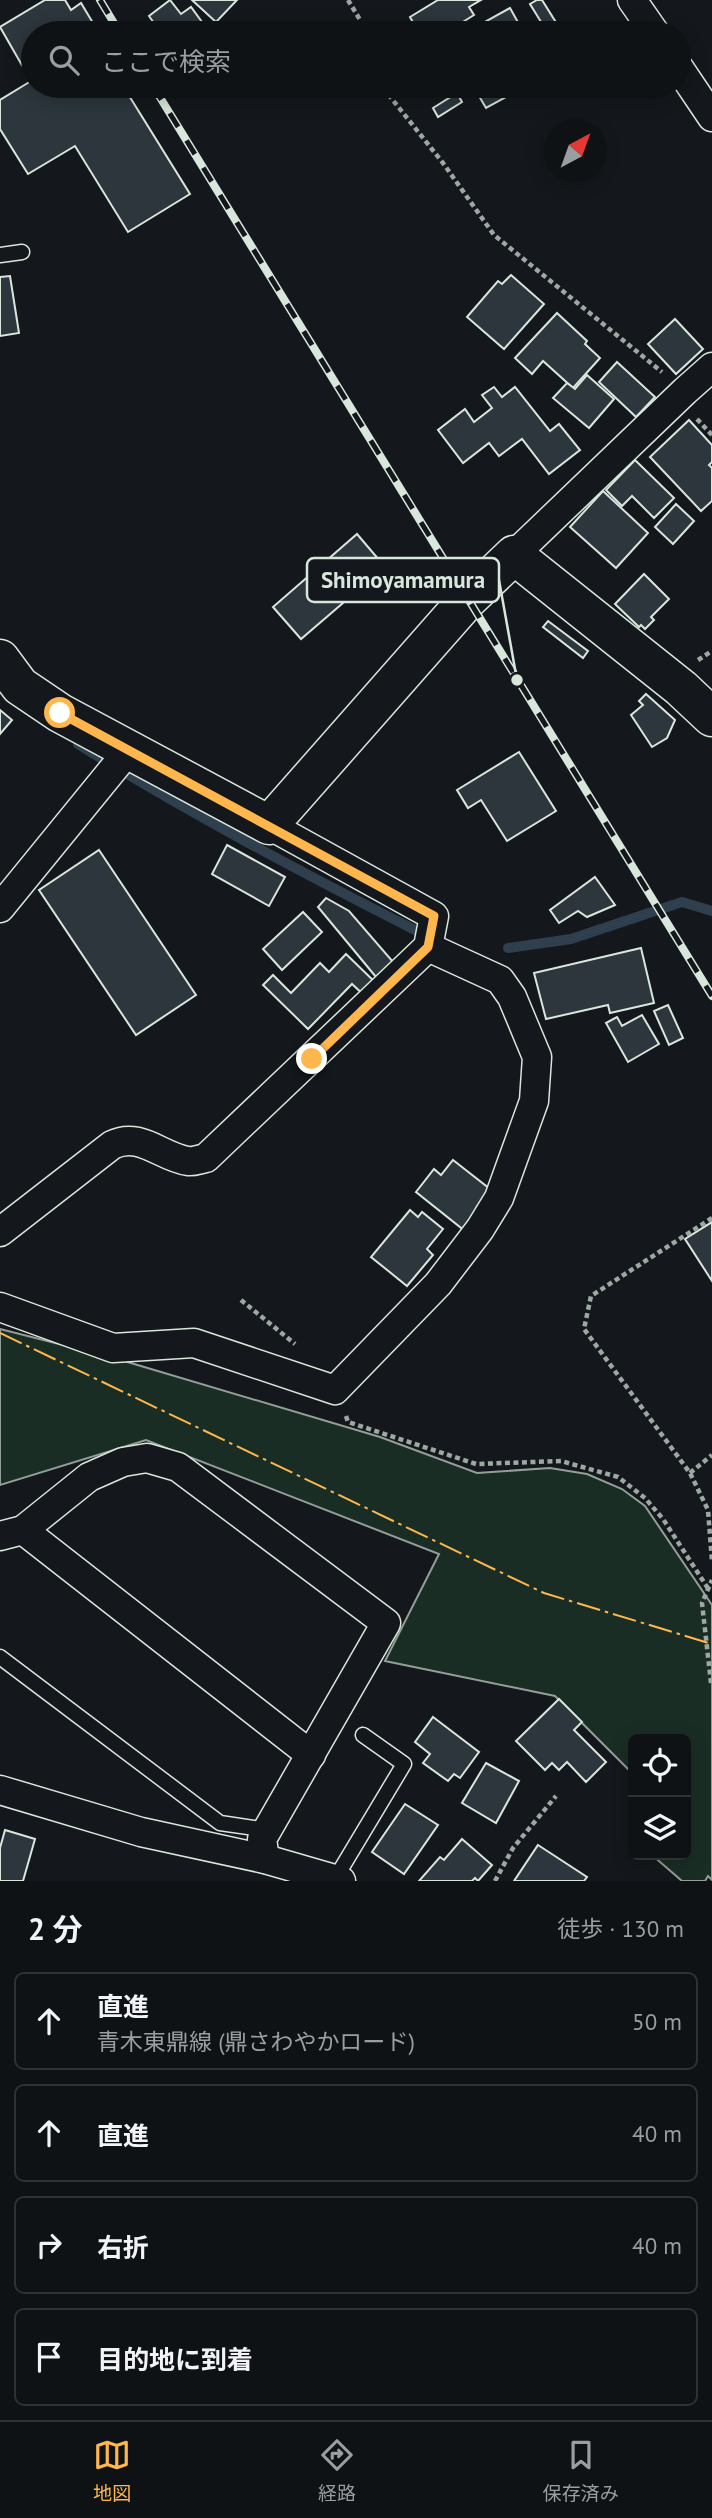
<!DOCTYPE html>
<html lang="ja">
<head>
<meta charset="utf-8">
<style>
  body { margin:0; font-family:"PT Sans","Noto Sans JP",sans-serif; background:#1d2022; color:#f1f3f6 }
  .controls { position:absolute; right:21px; bottom:21px; display:grid; overflow:hidden; border-radius:10px; box-shadow:0 4px 18px #0003 }
  .controls button { width:63px; height:63px; display:grid; place-items:center; padding:0; border:0; border-bottom:2px solid #2f3234; background:#0f1215; color:#f1f3f6; font:35px sans-serif }
  .compass { position:absolute; left:544px; top:119px; width:63px; height:63px; border-radius:50%; background:#0f1215; box-shadow:0 4px 18px #0003; rotate:41deg }
  .stop { position:absolute; width:21px; height:21px; margin:-16px; border:5px solid #ffb74d; border-radius:50%; background:#fff }
  .stop.end { background:#ffb74d; border-color:#fff; box-shadow:0 2px 7px #0008 }
  .list { margin:0; padding:0; list-style:none }
  h2 { display:flex; justify-content:space-between; align-items:center; height:91px; margin:0; padding:0 28px; font-size:30px }
  h2 small { font-size:23px; font-weight:400; color:#9b9ea0 }
  .list li { display:grid; grid-template-columns:46px 1fr auto; gap:21px; align-items:center; box-sizing:border-box; height:98px; margin:0 14px 14px; padding:0 14px; border:2px solid #2f3234; border-radius:10px }
  .list b { display:block; font-size:26px; white-space:nowrap }
  .list p { margin:0; font-size:23px; white-space:nowrap; color:#9b9ea0 }
  .list em { font-size:23px; font-style:normal; color:#9b9ea0 }
  .icon { flex:none; width:38px; height:38px; fill:none; stroke:currentColor; stroke-width:2; stroke-linecap:round; stroke-linejoin:round }
  .map { position:relative; flex:none; width:712px; height:1881px; overflow:hidden }
  .search { position:absolute; background:#0f1215; box-shadow:0 4px 18px #0003; left:21px; right:21px; top:21px; height:77px; display:flex; align-items:center; gap:18px; box-sizing:border-box; padding:0 24px; border-radius:38px; color:#9b9ea0; font-size:26px }
  .sheet { height:539px; background:#0f1215 }
  nav { display:flex; justify-content:space-around; align-items:center; box-sizing:border-box; height:98px; border-top:2px solid #2f3234; background:#0f1215; font-size:19px; color:#9b9ea0 }
  nav a { display:grid; justify-items:center; gap:4px }
  nav .on { color:#ffb74d }
  .map>svg:first-child { display:block }
</style>
</head>
<body>
<div class="map">
<svg width="712" height="1881" viewBox="0 0 712 1881">
  <rect width="100%" height="100%" fill="#14181c"/>
  <polygon fill="#1a2d24" stroke="#939e99" stroke-width="2" points="0,1329 114,1358 380,1437 477,1473 550,1468 587,1474 622,1489 645,1506 712,1605 712,1880 708,1876 705,1881 682,1881 652,1855 686,1855 686,1739 633,1739 633,1774 555,1696 385,1661 439,1554 146,1440 0,1485"/>
  <g fill="none" stroke-linecap="round" stroke-linejoin="round">
    <g stroke="#2f3f4d" stroke-width="10">
      <path d="M78 744C187 812 301 872 415 930"/>
      <polyline points="508,948 571,939 682,902 712,911"/>
    </g>
  </g>
  <g fill="#2c363c" stroke="#d8e6dc" stroke-width="2">
    <polygon points="45,0 65,0 71,10 81,3 99,33 33,33 33,86 123,86 190,194 128,232 75,146 28,174 0,129 0,100 31,81 0,27"/>
    <polygon points="170,0 181,14 191,7 210,33 161,33 149,16"/>
    <polygon points="192,0 237,0 216,22"/>
    <polygon points="438,0 481,0 469,7 474,15 445,33 419,33 410,17"/>
    <polygon points="537,0 542,0 557,24 546,30 530,4"/>
    <polygon points="510,8 524,33 465,33"/>
    <polygon points="486,86 526,86 486,108 476,91"/>
    <polygon points="457,93 462,102 438,117 433,108"/>
    <polygon points="511,275 544,304 504,349 467,317 498,281 502,284"/>
    <polygon points="10,276 19,333 0,336 0,277"/>
    <polygon points="557,313 587,341 585,344 600,358 573,388 543,361 532,374 515,358"/>
    <polygon points="675,319 703,349 676,374 648,344"/>
    <polygon points="617,362 655,397 636,417 599,382"/>
    <polygon points="587,375 614,399 589,428 553,398 567,383 575,389"/>
    <polygon points="494,387 502,397 515,387 550,431 559,424 580,450 549,474 522,439 499,456 489,443 463,463 438,430 465,409 474,422 492,408 482,395"/>
    <polygon points="689,420 712,445 712,462 709,465 712,468 712,501 701,511 650,457"/>
    <polygon points="635,460 674,498 654,518 632,496 622,506 606,490"/>
    <polygon points="603,491 648,533 616,568 570,527"/>
    <polygon points="676,504 694,521 673,544 655,527"/>
    <polygon points="357,534 385,567 301,639 273,607"/>
    <polygon points="644,574 669,599 651,617 654,620 645,629 641,625 639,627 615,604"/>
    <polygon points="548,621 588,651 583,658 543,627"/>
    <polygon points="646,694 675,720 667,738 652,747 631,715 643,705 639,701"/>
    <polygon points="0,710 12,720 0,734"/>
    <polygon points="519,752 556,811 507,841 481,800 468,808 457,790"/>
    <polygon points="227,845 285,877 269,906 212,874"/>
    <polygon points="99,850 196,995 136,1035 39,890"/>
    <polygon points="595,877 615,905 587,917 578,911 559,923 550,910"/>
    <polygon points="326,898 349,911 394,963 376,977 318,907"/>
    <polygon points="303,912 322,932 282,970 263,949"/>
    <polygon points="641,948 654,1003 610,1013 608,1005 546,1019 534,973"/>
    <polygon points="346,954 378,985 366,997 352,984 308,1029 263,985 273,975 291,993 320,963 329,972"/>
    <polygon points="668,1005 683,1038 669,1045 654,1011"/>
    <polygon points="642,1015 659,1044 628,1062 606,1023 617,1017 622,1026"/>
    <polygon points="453,1160 490,1189 476,1208 479,1212 465,1231 416,1192 434,1169 441,1175"/>
    <polygon points="410,1210 418,1217 422,1212 443,1229 427,1249 433,1255 407,1286 371,1257"/>
    <polygon points="712,1222 712,1281 685,1239"/>
    <polygon points="559,1699 582,1722 574,1730 606,1762 586,1782 567,1762 559,1770 552,1763 545,1770 516,1741"/>
    <polygon points="433,1717 479,1752 460,1778 454,1774 448,1781 423,1763 430,1754 415,1742"/>
    <polygon points="486,1763 519,1781 496,1823 462,1803"/>
    <polygon points="405,1804 438,1825 404,1874 372,1852"/>
    <polygon points="5,1830 35,1839 23,1881 0,1881 0,1848"/>
    <polygon points="462,1839 492,1865 478,1881 475,1878 472,1881 419,1881 440,1857 444,1860"/>
    <polygon points="538,1845 587,1877 584,1881 514,1881"/>
  </g>
  <g fill="none" stroke-linecap="round" stroke-linejoin="round">
    <defs>
      <g id="service">
        <polyline points="0,255 22,252"/>
        <polyline points="0,1657 220,1823 268,1830"/>
        <polyline points="335,1879 404,1764 363,1735"/>
      </g>
      <g id="minor">
        <polyline points="632,0 655,33"/>
        <polyline points="679,68 712,117"/>
        <polyline points="514,555 685,391 712,367"/>
        <polyline points="0,908 128,751"/>
        <path d="M0 1232 112 1145C140 1131 161 1157 188 1161 193 1162 200 1159 206 1158L428 947 434 916 269 825"/>
        <polyline points="0,1307 113,1348 194,1343 335,1390 438,1284 480,1229 499,1198 534,1101 537,1057 512,997 500,980 428,947"/>
        <polyline points="23,1530 311,1755"/>
        <polyline points="0,1536 23,1530 89,1477 123,1462 147,1458 178,1467 386,1623 262,1839 265,1859"/>
        <polyline points="0,1790 141,1832 265,1859 341,1881"/>
      </g>
      <polyline id="secondary" points="0,659 20,686 60,713 269,825 468,599 514,555 681,688 712,717"/>
    </defs>
    <use href="#service" stroke="#d8e6dc" stroke-width="17"/>
    <use href="#minor" stroke="#d8e6dc" stroke-width="31"/>
    <use href="#secondary" stroke="#d8e6dc" stroke-width="41"/>
    <g stroke="#9da8a2" stroke-width="4.5" stroke-dasharray="5 3.5" stroke-linecap="butt">
      <polyline points="348,0 368,33"/>
      <polyline points="388,86 388,94 443,163 494,235 662,372"/>
      <polyline points="697,419 712,435"/>
      <polyline points="698,660 712,651"/>
      <polyline points="712,1218 591,1296 584,1329 690,1473 708,1510 712,1561"/>
      <polyline points="241,1300 295,1344"/>
      <polyline points="346,1416 348,1422 476,1464 561,1461 618,1477 645,1498 663,1519 709,1590"/>
      <polyline points="690,1473 712,1455"/>
      <polyline points="711,1683 702,1603 712,1580"/>
      <polyline points="495,1881 513,1848 556,1796"/>
    </g>
    <use href="#service" stroke="#14181c" stroke-width="14"/>
    <use href="#minor" stroke="#14181c" stroke-width="28"/>
    <use href="#secondary" stroke="#14181c" stroke-width="38"/>
    <defs>
      <g id="rail">
        <polyline points="100,0 120,33"/>
        <polyline points="153,86 712,996"/>
      </g>
    </defs>
    <use href="#rail" stroke="#d8e6dc" stroke-width="8"/>
    <use href="#rail" stroke="#14181c" stroke-width="5" stroke-dasharray="16" stroke-linecap="butt"/>
    <polyline stroke="#ffb74d" stroke-width="2" stroke-dasharray="24 5 3.5 5" stroke-linecap="butt" points="0,1333 544,1593 712,1644"/>
  </g>
  <g fill="none" stroke-linecap="round" stroke-linejoin="round">
    <polyline stroke="#ffb74d" stroke-width="9" points="60,713 434,916 428,947 312,1059"/>
  </g>
  <path fill="none" stroke="#d8e6dc" stroke-width="2.5" d="M517 680L499 580"/>
  <circle fill="#d8e6dc" stroke="#14181c" stroke-width="2.5" cx="517" cy="680" r="7"/>
  <rect fill="#14181c" stroke="#d8e6dc" stroke-width="2.5" x="307" y="558" width="192" height="44" rx="7"/>
  <g font-size="23" text-anchor="middle" font-weight="bold" fill="#d8e6dc">
    <text x="403" y="588">Shimoyamamura</text>
  </g>
</svg>
<div class="controls">
<button><svg class="icon" aria-label="locate" viewBox="0 0 24 24"><circle cx="12" cy="12" r="6"/><path d="M12 2v4M12 18v4M2 12h4M18 12h4"/></svg></button>
<button><svg class="icon" aria-label="layers" viewBox="0 0 24 24"><path d="M12 4l9 5-9 5-9-5zM3 14l9 5 9-5"/></svg></button>
</div>
<svg class="compass" viewBox="-18 -18 36 36"><path d="M0-13l5 13h-10z" fill="#e53935"/><path d="M0 13l5-13h-10z" fill="#9b9ea0"/></svg>
<div class="stop" style="left:60px;top:713px"></div>
<div class="stop end" style="left:312px;top:1059px"></div>
<div class="search"><svg class="icon" aria-label="search" viewBox="0 0 24 24"><circle cx="10" cy="10" r="6"/><path d="M15 15l6 6"/></svg>ここで検索</div>
</div>
<section class="sheet">
<h2>2 分<small>徒歩 · 130 m</small></h2>
<ul class="list">
<li><svg class="icon" aria-label="ahead" viewBox="0 0 24 24"><path d="M12 20V5M6 11l6-6 6 6"/></svg><div><b>直進</b><p>青木東鼎線 (鼎さわやかロード)</p></div><em>50 m</em></li>
<li><svg class="icon" aria-label="ahead" viewBox="0 0 24 24"><path d="M12 20V5M6 11l6-6 6 6"/></svg><div><b>直進</b></div><em>40 m</em></li>
<li><svg class="icon" aria-label="right" viewBox="0 0 24 24"><path d="M7 20v-9h11M14 6l5 5-5 5"/></svg><div><b>右折</b></div><em>40 m</em></li>
<li><svg class="icon" aria-label="arrive" viewBox="0 0 24 24"><path d="M6 21V4h12l-3 4 3 4H6"/></svg><div><b>目的地に到着</b></div></li>
</ul>
</section>
<nav>
<a class="on"><svg class="icon" aria-label="map" viewBox="0 0 24 24"><path d="M3 6l6-2 6 2 6-2v14l-6 2-6-2-6 2zM9 4v14M15 6v14"/></svg>地図</a>
<a><svg class="icon" aria-label="directions" viewBox="0 0 24 24"><path d="M12 3l9 9-9 9-9-9zM9 14v-3h6M13 9l2 2-2 2"/></svg>経路</a>
<a><svg class="icon" aria-label="saved" viewBox="0 0 24 24"><path d="M7 4h10v16l-5-4-5 4z"/></svg>保存済み</a>
</nav>
</body>
</html>
